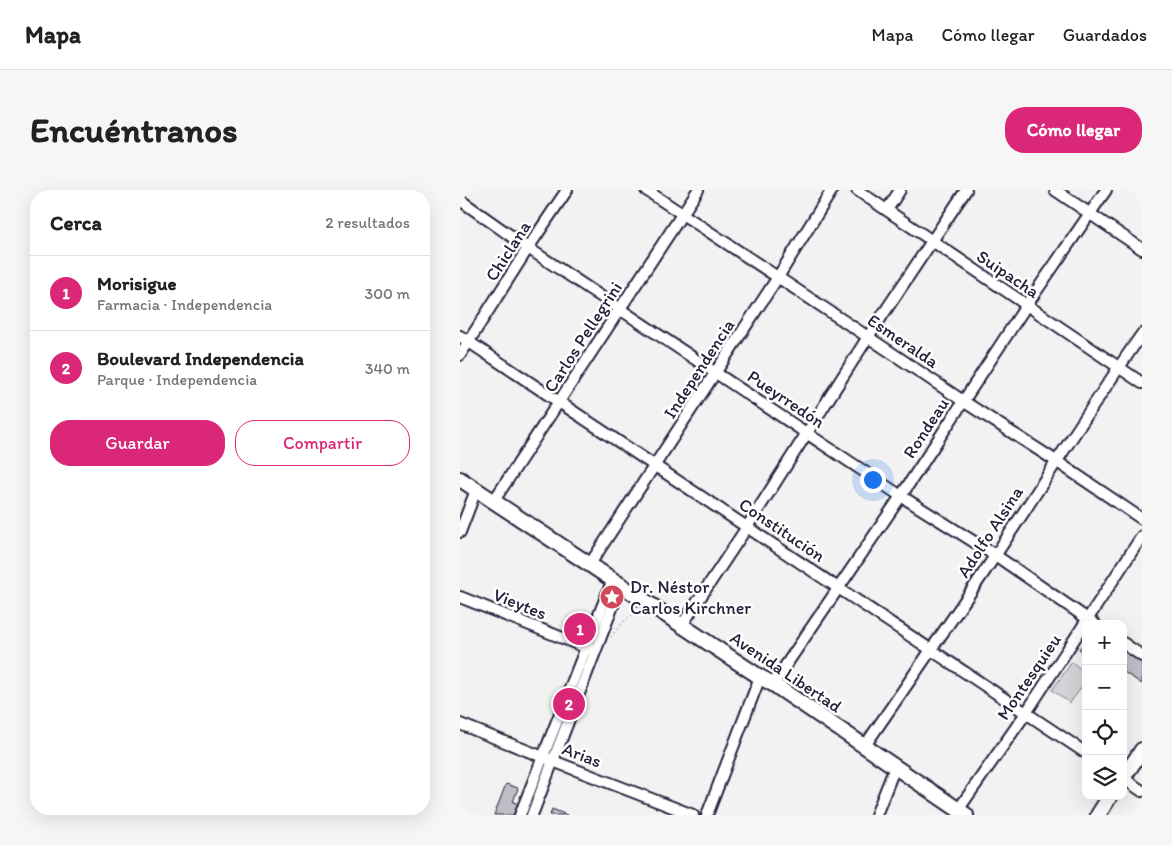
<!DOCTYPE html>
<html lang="es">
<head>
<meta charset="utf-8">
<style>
  body { margin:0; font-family:Itim,sans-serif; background:#f6f6f6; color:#222 }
  .controls { position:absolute; right:15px; bottom:15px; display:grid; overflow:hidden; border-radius:10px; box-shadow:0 5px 20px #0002 }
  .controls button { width:45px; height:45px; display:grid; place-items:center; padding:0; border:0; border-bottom:1px solid #e0e0e0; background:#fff; color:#222; font:25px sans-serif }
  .you { position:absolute; left:412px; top:289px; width:18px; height:18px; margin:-12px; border:4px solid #fff; border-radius:50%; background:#1a73e8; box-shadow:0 0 0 8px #1a73e833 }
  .badge { display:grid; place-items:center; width:32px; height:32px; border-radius:50%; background:#db2777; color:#fff; font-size:16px; font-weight:700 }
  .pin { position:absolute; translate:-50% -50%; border:2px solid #fff; box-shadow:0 1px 5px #0006 }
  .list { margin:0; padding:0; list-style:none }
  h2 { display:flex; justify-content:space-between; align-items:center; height:65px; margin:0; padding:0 20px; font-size:21px }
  h2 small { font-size:16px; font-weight:400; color:#767676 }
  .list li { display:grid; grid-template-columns:32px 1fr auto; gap:15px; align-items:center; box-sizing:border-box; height:75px; padding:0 20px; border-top:1px solid #e0e0e0 }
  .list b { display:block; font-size:19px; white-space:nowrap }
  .list p { margin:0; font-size:16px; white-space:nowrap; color:#767676 }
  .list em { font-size:16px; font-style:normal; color:#767676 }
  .actions { display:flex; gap:10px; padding:15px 20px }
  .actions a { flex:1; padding:11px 0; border:1px solid #db2777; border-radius:20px; text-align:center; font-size:18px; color:#db2777 }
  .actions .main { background:#db2777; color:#fff }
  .icon { flex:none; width:28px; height:28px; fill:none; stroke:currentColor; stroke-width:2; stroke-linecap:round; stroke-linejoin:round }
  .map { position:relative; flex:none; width:682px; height:625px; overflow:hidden; border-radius:20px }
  header { display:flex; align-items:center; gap:30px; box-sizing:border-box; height:70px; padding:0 25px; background:#fff; border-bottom:1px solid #e0e0e0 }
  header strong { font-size:24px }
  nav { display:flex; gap:28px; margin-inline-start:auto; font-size:18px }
  .intro { display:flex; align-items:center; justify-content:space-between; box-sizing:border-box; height:120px; padding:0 30px }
  h1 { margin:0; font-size:35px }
  .button { padding:12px 22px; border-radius:20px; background:#db2777; color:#fff; font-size:18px; font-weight:700 }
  main { display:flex; gap:30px; padding:0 30px }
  aside { flex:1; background:#fff; border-radius:20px; box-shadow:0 5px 20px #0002 }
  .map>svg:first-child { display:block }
</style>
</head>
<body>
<header>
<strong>Mapa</strong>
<nav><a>Mapa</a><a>Cómo llegar</a><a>Guardados</a></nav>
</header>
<div class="intro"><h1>Encuéntranos</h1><a class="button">Cómo llegar</a></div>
<main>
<aside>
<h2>Cerca<small>2 resultados</small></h2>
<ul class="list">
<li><span class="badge">1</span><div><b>Morisigue</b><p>Farmacia · Independencia</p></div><em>300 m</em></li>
<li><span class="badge">2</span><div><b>Boulevard Independencia</b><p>Parque · Independencia</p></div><em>340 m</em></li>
</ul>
<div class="actions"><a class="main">Guardar</a><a>Compartir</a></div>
</aside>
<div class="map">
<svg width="682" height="625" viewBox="0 0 682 625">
  <rect width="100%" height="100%" fill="#f2f2f3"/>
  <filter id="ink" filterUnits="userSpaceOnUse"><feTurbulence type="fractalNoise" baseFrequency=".02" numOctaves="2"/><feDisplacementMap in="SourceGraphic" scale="10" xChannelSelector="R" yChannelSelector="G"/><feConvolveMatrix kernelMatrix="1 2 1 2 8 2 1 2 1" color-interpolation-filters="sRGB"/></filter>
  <g filter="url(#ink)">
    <polygon fill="#d3d3d8" stroke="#7a7a8a" points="612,472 626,483 626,491 610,513 592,500"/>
    <g fill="#bebec6" stroke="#22223b">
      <polygon points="626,450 626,464 619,459"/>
      <polygon points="663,460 682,472 682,494 664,482 663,483"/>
      <polygon points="46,594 58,598 53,612 59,614 54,625 34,625"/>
      <polygon points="92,619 107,625 90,625"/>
    </g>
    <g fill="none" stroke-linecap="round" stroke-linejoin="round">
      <defs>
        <g id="minor">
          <polyline points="186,0 408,147 503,211 596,271 682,329"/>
          <polyline points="397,0 682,193"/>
          <polyline points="595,0 682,59"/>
          <polyline points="0,10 68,58 441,306 535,365 635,434"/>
          <polyline points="427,20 440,0"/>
          <polyline points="0,146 626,563"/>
          <polyline points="0,165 68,58 107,0"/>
          <polyline points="33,312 238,0"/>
          <polyline points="0,342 16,300"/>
          <polyline points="130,374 318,87 372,0"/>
          <polyline points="0,407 130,459"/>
          <polyline points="222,435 287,337 408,147 506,0"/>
          <polyline points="663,453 682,466"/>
          <polyline points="313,494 441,306 566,116 646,0"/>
          <polyline points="0,534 93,571 233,625"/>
          <path d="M404 557C448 493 492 430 535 366 584 292 631 216 682 144"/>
          <polyline points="663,588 682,601"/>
          <polyline points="498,620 566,523 682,346"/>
          <polyline points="60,625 153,389"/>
          <polyline points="72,625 161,395"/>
          <polyline points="247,625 300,487"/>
          <polyline points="416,625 435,577"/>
        </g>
        <g id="major">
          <polyline points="0,289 300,487 313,494 506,625"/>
          <polyline points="663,588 682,560"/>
          <polyline points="638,625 650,606"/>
        </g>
      </defs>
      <use href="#minor" stroke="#22223b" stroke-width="14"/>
      <use href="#major" stroke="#22223b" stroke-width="18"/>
      <path stroke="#22223b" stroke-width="1" stroke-dasharray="1 4" stroke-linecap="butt" d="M151 447C156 441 167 426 174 424 177 423 180 424 182 425L183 424"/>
      <use href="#minor" stroke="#fff" stroke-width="10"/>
      <use href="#major" stroke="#fff" stroke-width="14"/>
    </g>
  </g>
  <defs>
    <symbol id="sight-disc" viewBox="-11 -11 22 22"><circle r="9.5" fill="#d1495b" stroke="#fff"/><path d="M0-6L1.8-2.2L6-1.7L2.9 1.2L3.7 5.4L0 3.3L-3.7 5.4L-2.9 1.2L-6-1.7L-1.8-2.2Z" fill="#fff"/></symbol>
  </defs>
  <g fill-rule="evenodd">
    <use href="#sight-disc" x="138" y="393" width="28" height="28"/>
  </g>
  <g text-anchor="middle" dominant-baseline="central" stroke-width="5" stroke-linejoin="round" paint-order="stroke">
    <g font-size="18" fill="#22223b" stroke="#fff">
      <text transform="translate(48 61) rotate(-57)">Chiclana</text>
      <text transform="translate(548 84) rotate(34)">Suipacha</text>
      <text transform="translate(123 147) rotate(-57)">Carlos Pellegrini</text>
      <text transform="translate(443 151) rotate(34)">Esmeralda</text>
      <text transform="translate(239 179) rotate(-57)">Independencia</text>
      <text transform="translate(326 209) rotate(34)">Pueyrredón</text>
      <text transform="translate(466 238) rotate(-57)">Rondeau</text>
      <text transform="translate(322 340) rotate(34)">Constitución</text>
      <text transform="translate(530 342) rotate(-57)">Adolfo Alsina</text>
      <text transform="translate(60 414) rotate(22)">Vieytes</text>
      <text transform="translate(326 482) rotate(34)">Avenida Libertad</text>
      <text transform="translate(569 487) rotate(-56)">Montesquieu</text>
      <text transform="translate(122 565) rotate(21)">Arias</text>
    </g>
    <g font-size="18" fill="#22223b" stroke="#fff" text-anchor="start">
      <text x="170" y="397">Dr. Néstor<tspan x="170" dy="21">Carlos Kirchner</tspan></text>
    </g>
  </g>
</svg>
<div class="controls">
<button>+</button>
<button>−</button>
<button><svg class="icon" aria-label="locate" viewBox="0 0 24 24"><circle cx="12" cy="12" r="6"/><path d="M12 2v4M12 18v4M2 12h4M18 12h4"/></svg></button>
<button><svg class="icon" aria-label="layers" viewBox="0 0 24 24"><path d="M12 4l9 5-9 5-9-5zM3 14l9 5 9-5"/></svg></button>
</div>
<div class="you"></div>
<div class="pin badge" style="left:120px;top:439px">1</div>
<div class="pin badge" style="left:109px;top:514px">2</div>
</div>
</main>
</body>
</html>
